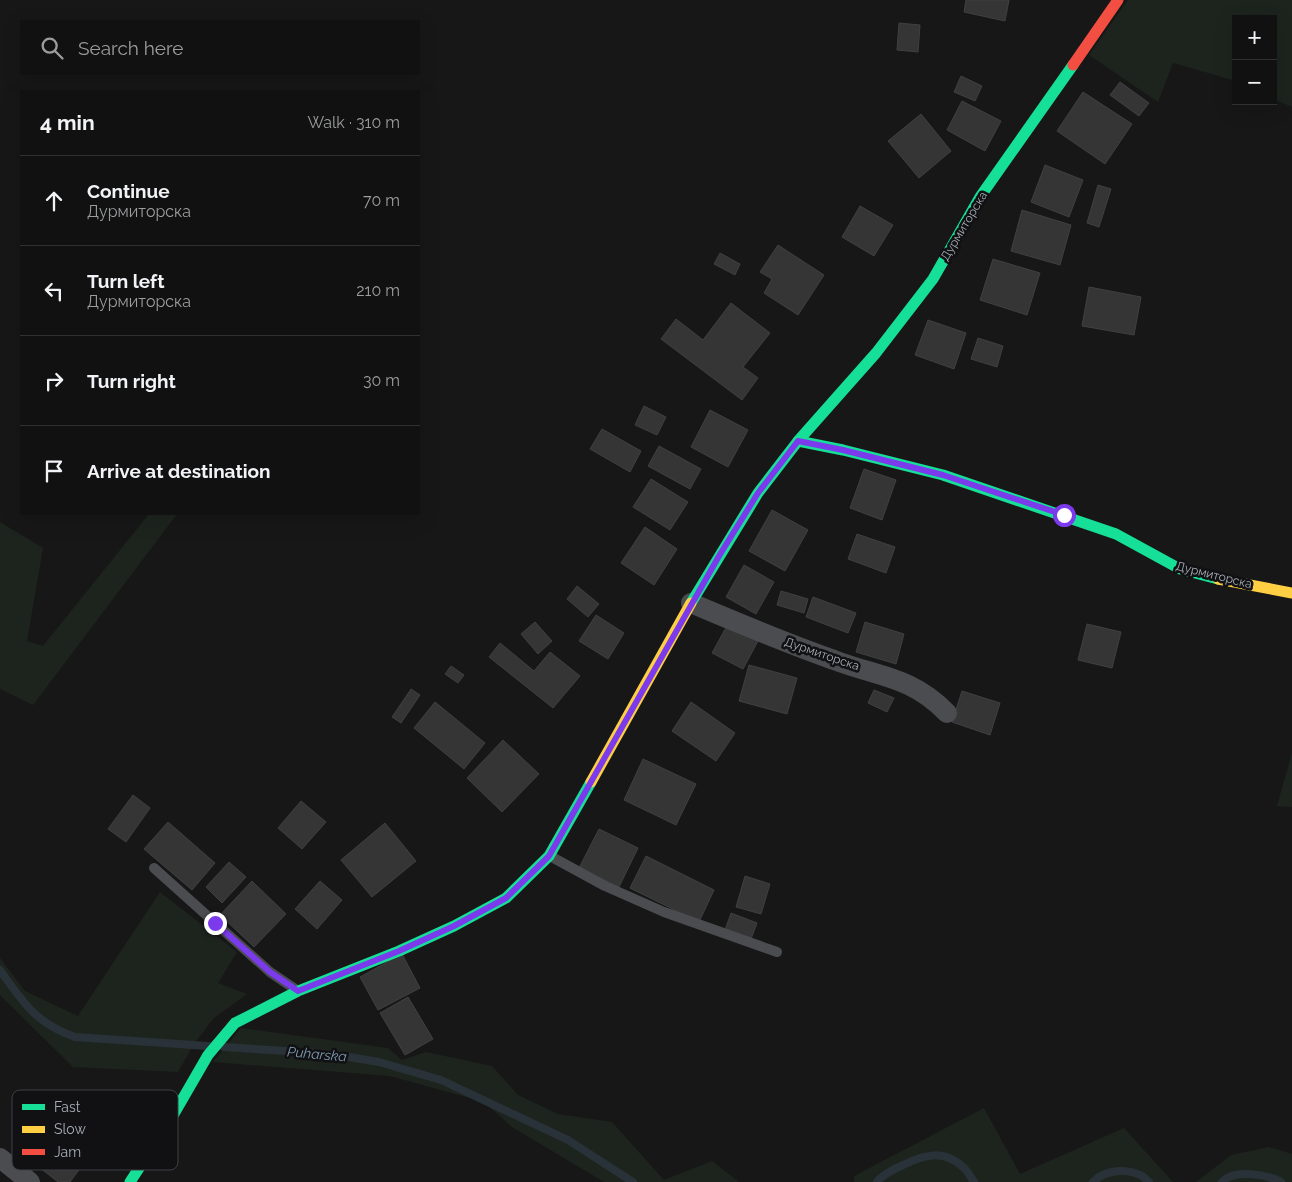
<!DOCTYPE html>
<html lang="en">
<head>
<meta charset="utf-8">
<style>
  body { margin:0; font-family:Raleway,sans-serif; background:#1a1a1a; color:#f1f3f6 }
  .controls { position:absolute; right:15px; top:15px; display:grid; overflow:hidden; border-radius:0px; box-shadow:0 5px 20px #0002 }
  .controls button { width:45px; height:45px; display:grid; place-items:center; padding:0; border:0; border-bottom:1px solid #303131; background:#111; color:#f1f3f6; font:25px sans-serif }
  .stop { position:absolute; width:15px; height:15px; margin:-11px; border:4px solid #7c3aed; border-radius:50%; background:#fff }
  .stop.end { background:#7c3aed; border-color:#fff; box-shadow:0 1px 5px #0008 }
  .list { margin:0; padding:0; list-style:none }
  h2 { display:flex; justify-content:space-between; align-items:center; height:65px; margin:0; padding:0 20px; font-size:21px }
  h2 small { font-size:16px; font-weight:400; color:#9c9d9f }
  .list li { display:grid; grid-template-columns:32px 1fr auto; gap:15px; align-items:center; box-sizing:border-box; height:90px; padding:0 20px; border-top:1px solid #303131 }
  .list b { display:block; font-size:19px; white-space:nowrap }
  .list p { margin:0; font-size:16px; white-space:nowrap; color:#9c9d9f }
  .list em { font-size:16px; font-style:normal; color:#9c9d9f }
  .icon { flex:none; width:28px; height:28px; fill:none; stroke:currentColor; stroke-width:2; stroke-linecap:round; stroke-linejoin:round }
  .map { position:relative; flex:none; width:1292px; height:1182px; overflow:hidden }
  .search { position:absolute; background:#111; box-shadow:0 5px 20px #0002; left:20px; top:20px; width:400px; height:55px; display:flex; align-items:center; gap:12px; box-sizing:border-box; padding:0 18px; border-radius:0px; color:#9c9d9f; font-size:19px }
  .panel { position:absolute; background:#111; box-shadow:0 5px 20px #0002; left:20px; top:90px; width:400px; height:425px; border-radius:0px }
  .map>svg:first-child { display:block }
</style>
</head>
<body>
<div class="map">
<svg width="1292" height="1182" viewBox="0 0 1292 1182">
  <rect width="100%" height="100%" fill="#171717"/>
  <g fill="#1d241e">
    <polygon points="1128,0 1292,0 1292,107 1273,99 1273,19 1236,19 1236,81 1173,63 1158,102 1089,55"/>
    <polygon points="149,514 177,514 33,705 0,689 0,522 43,548 27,641 43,646"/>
    <polygon points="1292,753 1292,807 1277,806"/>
    <polygon points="160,892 237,952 218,983 247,994 213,1019 194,1044 178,1072 73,1067 0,995 0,958 25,991 78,1016"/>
    <polygon points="241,1028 388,1048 402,1060 426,1052 492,1066 518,1095 558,1114 612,1122 664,1180 712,1161 739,1182 604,1182 512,1127 484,1102 390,1076 213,1062"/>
    <polygon points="984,1108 1020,1174 1124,1128 1173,1182 854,1182 854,1176"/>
    <polygon points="1269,1147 1292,1154 1292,1182 1196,1182 1231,1155"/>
  </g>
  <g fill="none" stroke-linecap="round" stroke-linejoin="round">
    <g stroke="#2a3239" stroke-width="8">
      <path d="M0 970C23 1002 35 1023 75 1037L208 1046"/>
      <polyline points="224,1047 331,1054 379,1062 441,1080 568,1140 633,1182"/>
      <path d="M877 1182C883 1174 894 1169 903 1165 925 1154 945 1149 965 1169 969 1173 971 1178 974 1182"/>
      <path d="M1093 1182C1096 1180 1099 1176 1103 1175 1117 1168 1139 1170 1149 1182"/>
      <path d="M1222 1182C1234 1169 1266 1174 1281 1182"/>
    </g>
  </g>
  <g fill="#353536" stroke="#3f4043">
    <polygon points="966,0 1009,0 1005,21 964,12"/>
    <polygon points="899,23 920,25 918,52 897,50"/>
    <polygon points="961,76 982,86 975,101 954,92"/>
    <polygon points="1120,82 1149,103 1139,116 1110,95"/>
    <polygon points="1083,92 1132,124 1105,164 1057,131"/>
    <polygon points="962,101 1001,121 985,151 947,130"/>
    <polygon points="921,114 951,151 919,178 888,141"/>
    <polygon points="1045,165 1083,180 1069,217 1031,202"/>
    <polygon points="1098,185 1111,189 1099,227 1087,223"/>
    <polygon points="860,206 893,225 874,256 842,237"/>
    <polygon points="1022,210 1071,225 1060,265 1011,251"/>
    <polygon points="778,245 824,275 798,315 764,293 772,279 760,272"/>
    <polygon points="720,253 740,264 735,275 714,264"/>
    <polygon points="993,259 1040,273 1027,315 980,300"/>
    <polygon points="1089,287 1141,297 1134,335 1082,326"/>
    <polygon points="731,303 770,333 743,367 758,378 742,400 661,339 676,319 703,340"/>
    <polygon points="928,320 966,333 954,369 915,355"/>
    <polygon points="978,338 1003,346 997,367 971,359"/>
    <polygon points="644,406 666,417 657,435 635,425"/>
    <polygon points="710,410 748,430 728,467 691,447"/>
    <polygon points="602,429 641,451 630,472 590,449"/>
    <polygon points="659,446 701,469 690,489 648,466"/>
    <polygon points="864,469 896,480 882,520 850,508"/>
    <polygon points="651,479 688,502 670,530 633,507"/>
    <polygon points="772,510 808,530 785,571 749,551"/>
    <polygon points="645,527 677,549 654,585 621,563"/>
    <polygon points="857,534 895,547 886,573 848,559"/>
    <polygon points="744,565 774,582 756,614 726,597"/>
    <polygon points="577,586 599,604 588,617 567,599"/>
    <polygon points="781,591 808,599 804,613 777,605"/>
    <polygon points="813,597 856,613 848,633 806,617"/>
    <polygon points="596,615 624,633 608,659 579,641"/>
    <polygon points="535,622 552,641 538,654 521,634"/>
    <polygon points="865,622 904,634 896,664 856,652"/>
    <polygon points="728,624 758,641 743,669 712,653"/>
    <polygon points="1087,624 1121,632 1112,668 1078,660"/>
    <polygon points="500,643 534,671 550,652 580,676 553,708 489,657"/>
    <polygon points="749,665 797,678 787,714 739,701"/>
    <polygon points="451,666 464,675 458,683 445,674"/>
    <polygon points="411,689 420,695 401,723 392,717"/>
    <polygon points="874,690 894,698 887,712 868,703"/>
    <polygon points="962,691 1000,703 990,735 952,722"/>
    <polygon points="435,702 485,743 464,769 414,728"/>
    <polygon points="691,702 735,733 716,761 672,731"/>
    <polygon points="503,740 539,774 502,812 467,778"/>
    <polygon points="643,759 696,784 676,825 624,800"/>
    <polygon points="133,795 150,808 126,842 108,829"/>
    <polygon points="301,801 326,822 302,849 278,828"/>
    <polygon points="168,822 215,863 192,890 144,849"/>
    <polygon points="385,823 416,861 372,897 341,860"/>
    <polygon points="599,829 638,848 619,887 579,868"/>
    <polygon points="646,856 714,890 699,922 630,888"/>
    <polygon points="229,862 246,877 222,903 206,887"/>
    <polygon points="745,876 770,884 761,914 736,907"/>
    <polygon points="252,881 286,914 254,947 220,915"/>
    <polygon points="320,881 342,900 317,929 295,909"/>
    <polygon points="731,913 757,923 751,939 725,930"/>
    <polygon points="402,954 420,988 378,1010 360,977"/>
    <polygon points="408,997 433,1039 405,1055 380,1013"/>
    <polygon points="63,1136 89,1156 70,1182 58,1182 39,1167"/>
  </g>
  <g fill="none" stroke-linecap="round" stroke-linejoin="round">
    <g stroke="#4b4c50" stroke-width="10">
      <polyline points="550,856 605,886 664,912 777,952"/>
      <polyline points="154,868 270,972 295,989"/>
    </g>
    <g stroke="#4b4c50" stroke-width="20">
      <path d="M691 603C738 623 786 643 834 660 878 677 911 676 947 713"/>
      <polyline points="0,1158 30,1182"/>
    </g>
    <g stroke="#16e098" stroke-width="11">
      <polyline points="798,441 843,450 943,475 1116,534 1180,569 1218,579"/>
      <polyline points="691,603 758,493 798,441 876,353 933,279 980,197 1073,65"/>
      <polyline points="130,1182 171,1119 208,1055 235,1023 298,991 399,951 454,926 506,898 549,856 591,782"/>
    </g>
    <g stroke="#ffcf43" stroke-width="11">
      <polyline points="1218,579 1292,593"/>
      <polyline points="591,782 691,603"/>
    </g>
    <polyline stroke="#f24e42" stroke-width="11" points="1073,65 1118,0"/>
  </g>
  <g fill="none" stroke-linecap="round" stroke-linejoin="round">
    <polyline stroke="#7c3aed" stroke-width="6" points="215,923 270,972 298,991 399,951 454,926 506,898 549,856 719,556 758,493 798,441 843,450 943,475 1064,515"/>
  </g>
  <g text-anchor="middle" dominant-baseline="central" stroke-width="5" stroke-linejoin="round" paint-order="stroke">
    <g font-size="12" fill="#a8adb8" stroke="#111113">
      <text transform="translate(964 226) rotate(-59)">Дурмиторска</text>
      <text transform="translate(1214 575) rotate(14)">Дурмиторска</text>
      <text transform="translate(822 654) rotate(19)">Дурмиторска</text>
    </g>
    <g font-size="14" font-style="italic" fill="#7f9bb3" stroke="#111113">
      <text transform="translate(317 1054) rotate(5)">Puharska</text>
    </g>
  </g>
  <rect x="12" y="1090" width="166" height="80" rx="8" fill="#111113" stroke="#3e4045" stroke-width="1"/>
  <rect x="22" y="1104" width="23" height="6" fill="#16e098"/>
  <rect x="22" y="1126" width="23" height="7" fill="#ffcf43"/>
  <rect x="22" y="1149" width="23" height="6" fill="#f24e42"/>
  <g font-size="14" fill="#a8adb8">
    <text x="54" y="1112">Fast</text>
    <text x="54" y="1134">Slow</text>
    <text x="54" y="1157">Jam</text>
  </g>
</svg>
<div class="controls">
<button>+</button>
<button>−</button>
</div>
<div class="stop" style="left:1064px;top:515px"></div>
<div class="stop end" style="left:215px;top:923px"></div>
<div class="search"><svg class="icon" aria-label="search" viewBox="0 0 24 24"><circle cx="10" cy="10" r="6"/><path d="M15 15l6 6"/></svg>Search here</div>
<section class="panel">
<h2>4 min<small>Walk · 310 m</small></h2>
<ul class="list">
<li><svg class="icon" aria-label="ahead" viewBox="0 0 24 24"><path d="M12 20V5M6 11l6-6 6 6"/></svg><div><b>Continue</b><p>Дурмиторска</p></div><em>70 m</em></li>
<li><svg class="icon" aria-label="left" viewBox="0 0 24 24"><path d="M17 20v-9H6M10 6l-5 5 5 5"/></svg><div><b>Turn left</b><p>Дурмиторска</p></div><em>210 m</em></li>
<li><svg class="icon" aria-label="right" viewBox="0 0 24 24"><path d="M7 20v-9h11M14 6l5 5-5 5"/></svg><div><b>Turn right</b></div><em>30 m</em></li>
<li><svg class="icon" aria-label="arrive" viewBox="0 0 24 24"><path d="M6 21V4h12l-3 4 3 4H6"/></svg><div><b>Arrive at destination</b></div></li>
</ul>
</section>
</div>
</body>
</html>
